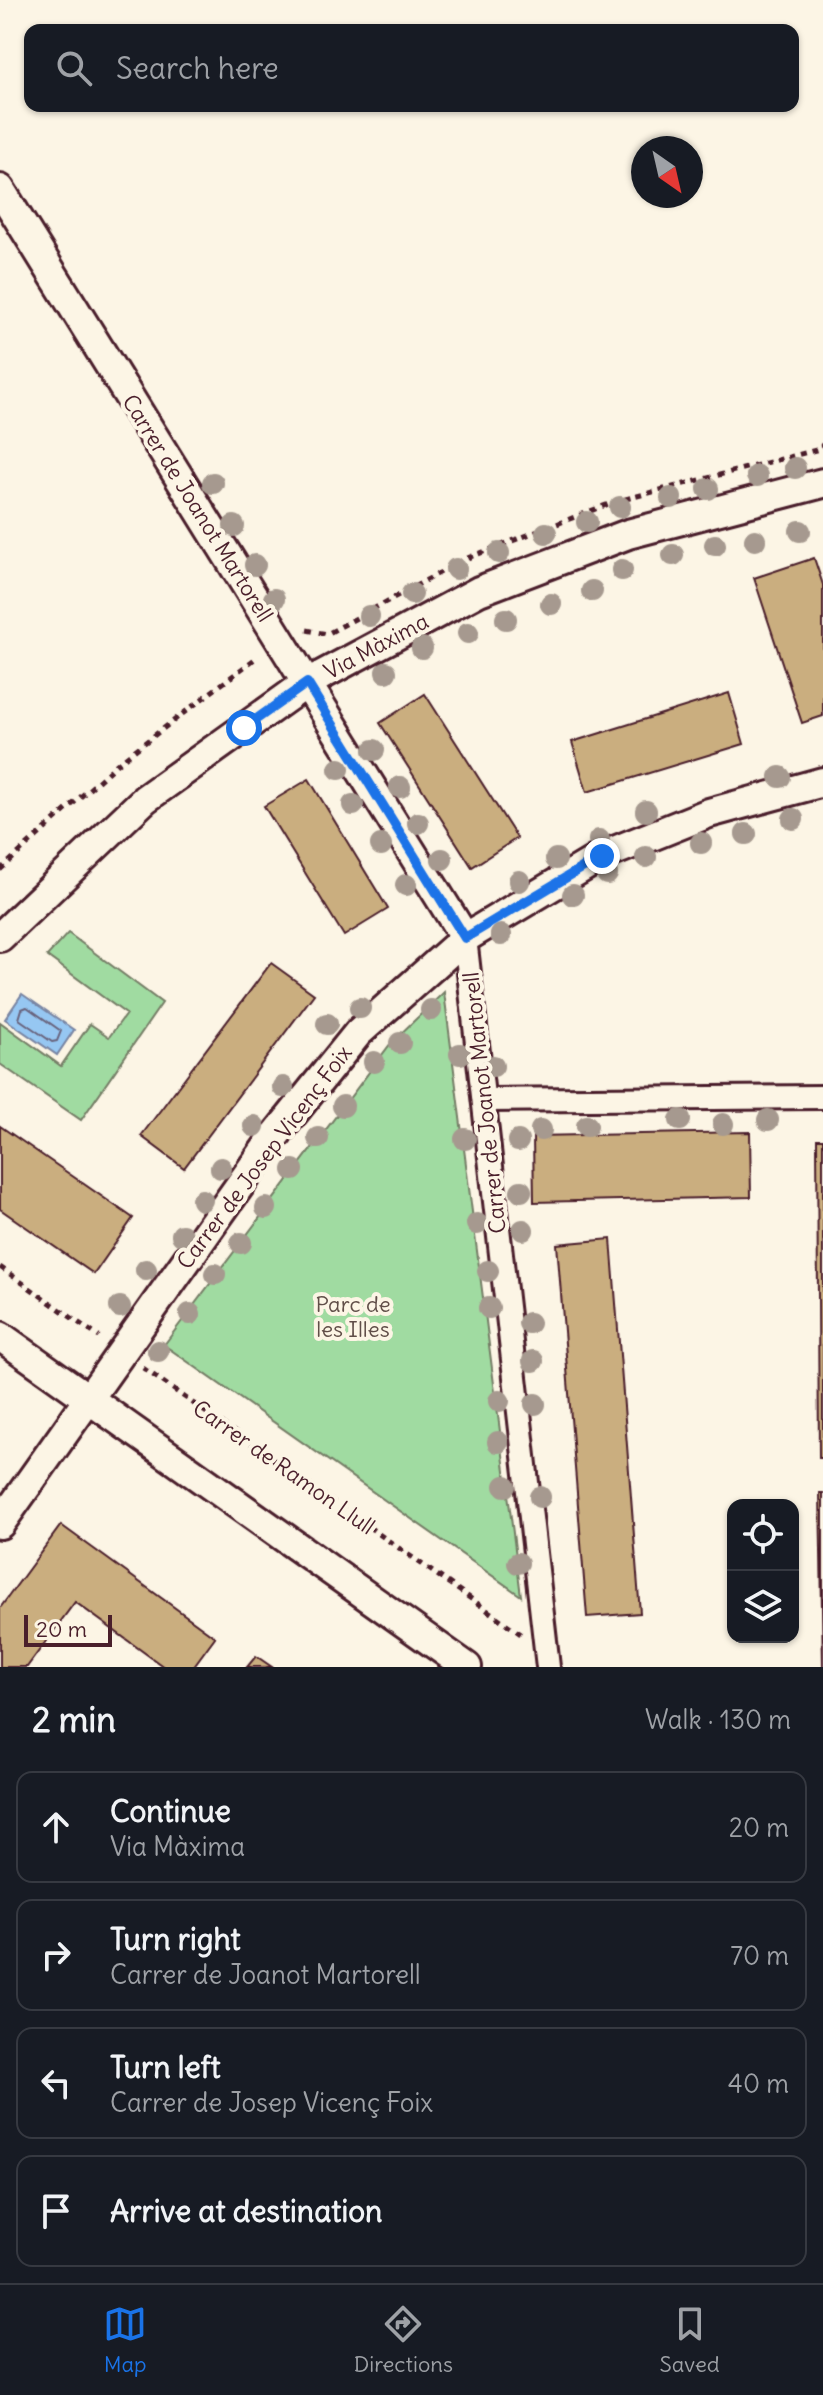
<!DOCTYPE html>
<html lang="en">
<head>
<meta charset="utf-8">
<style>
  body { margin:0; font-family:Delius,sans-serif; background:#20242c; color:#f1f3f6 }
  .controls { position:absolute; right:24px; bottom:24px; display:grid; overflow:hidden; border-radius:16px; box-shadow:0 2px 6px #0004 }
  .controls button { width:72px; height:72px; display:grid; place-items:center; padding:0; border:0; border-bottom:2px solid #363941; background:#171b24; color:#f1f3f6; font:40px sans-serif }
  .compass { position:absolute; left:631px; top:136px; width:72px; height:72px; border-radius:50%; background:#171b24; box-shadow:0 2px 6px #0004; rotate:146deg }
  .scale { position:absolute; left:24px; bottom:20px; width:88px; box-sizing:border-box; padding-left:8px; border:4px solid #4a1f2b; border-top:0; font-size:22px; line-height:28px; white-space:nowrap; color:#4a1f2b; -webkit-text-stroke:6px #fcf5e5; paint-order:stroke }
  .stop { position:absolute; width:24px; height:24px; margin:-18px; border:6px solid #1a73e8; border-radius:50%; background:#fff }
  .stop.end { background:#1a73e8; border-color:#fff; box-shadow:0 2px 8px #0008 }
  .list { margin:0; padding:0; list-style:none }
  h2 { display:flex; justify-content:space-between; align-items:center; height:104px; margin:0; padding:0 32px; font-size:34px }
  h2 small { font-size:26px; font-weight:400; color:#9ea1a6 }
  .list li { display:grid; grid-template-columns:52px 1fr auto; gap:24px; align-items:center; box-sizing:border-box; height:112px; margin:0 16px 16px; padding:0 16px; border:2px solid #363941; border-radius:16px }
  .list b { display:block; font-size:30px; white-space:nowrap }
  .list p { margin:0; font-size:26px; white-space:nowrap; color:#9ea1a6 }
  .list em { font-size:26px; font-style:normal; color:#9ea1a6 }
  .icon { flex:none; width:44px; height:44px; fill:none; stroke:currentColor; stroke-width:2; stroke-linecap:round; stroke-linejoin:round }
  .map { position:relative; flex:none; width:823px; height:1667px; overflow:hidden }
  .search { position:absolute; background:#171b24; box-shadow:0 2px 6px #0004; left:24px; right:24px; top:24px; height:88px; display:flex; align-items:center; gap:20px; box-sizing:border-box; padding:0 28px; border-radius:16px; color:#9ea1a6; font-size:30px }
  .sheet { height:616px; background:#171b24 }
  nav { display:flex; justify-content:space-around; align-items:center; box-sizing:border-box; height:112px; border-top:2px solid #363941; background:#171b24; font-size:22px; color:#9ea1a6 }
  nav a { display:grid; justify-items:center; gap:4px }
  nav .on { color:#1a73e8 }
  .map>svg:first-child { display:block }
</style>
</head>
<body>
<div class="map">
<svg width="823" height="1667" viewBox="0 0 823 1667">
  <rect width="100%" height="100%" fill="#fcf5e5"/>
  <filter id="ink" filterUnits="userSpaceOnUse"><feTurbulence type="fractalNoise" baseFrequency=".0125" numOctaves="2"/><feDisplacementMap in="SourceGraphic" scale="16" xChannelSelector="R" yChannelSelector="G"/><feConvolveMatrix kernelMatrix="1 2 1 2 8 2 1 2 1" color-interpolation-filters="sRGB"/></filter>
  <g filter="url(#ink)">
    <g fill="#a0dba1" stroke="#757d66" stroke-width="2">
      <polygon points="68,933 162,1003 81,1120 0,1064 0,1022 61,1066 90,1024 109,1037 126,1014 47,956"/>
      <polygon points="444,992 521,1596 164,1345 391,1043"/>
    </g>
    <polygon fill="#96c7f2" stroke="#7884a2" stroke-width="2" points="22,994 74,1030 57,1055 5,1019"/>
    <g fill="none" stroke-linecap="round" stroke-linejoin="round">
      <polygon stroke="#68627b" stroke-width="2" points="27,1007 61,1031 57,1041 52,1042 19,1019 22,1009"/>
    </g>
    <g fill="#caae7f" stroke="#4a1f2b" stroke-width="2">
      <polygon points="814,558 823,585 823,716 802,723 754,578"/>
      <polygon points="729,693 744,744 587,792 572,742"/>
      <polygon points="425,694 517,838 472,867 380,723"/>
      <polygon points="309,779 388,909 344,936 264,806"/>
      <polygon points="271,963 314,994 184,1168 141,1136"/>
      <polygon points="0,1126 133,1218 94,1274 0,1209"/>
      <polygon points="750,1132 751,1197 534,1202 533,1136"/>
      <polygon points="817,1139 823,1139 823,1458 819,1458"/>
      <polygon points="611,1239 640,1613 587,1617 557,1244"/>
      <polygon points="820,1493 823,1493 823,1667"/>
      <polygon points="61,1525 215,1637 193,1667 164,1667 75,1602 27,1667 0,1667 0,1608"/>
      <polygon points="256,1656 272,1667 247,1667"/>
    </g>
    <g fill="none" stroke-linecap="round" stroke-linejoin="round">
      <defs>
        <g id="pedestrian">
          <polyline points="465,938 548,1667"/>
          <polyline points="484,1100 823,1097"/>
        </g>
        <g id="minor">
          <polyline points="0,189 465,938"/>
          <polyline points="0,937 145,799 307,683 479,591 628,534 823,483"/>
          <polyline points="0,1336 467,1667"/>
          <polyline points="0,1524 274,1137 358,1033 465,938 602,856 709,813 823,782"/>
        </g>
      </defs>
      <use href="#pedestrian" stroke="#4a1f2b" stroke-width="28"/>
      <use href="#minor" stroke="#4a1f2b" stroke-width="34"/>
      <g stroke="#4a1f2b" stroke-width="5" stroke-dasharray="6 6" stroke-linecap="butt">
        <polyline points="307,630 327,634 465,559 614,502 820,449 823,444"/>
        <polyline points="0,870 118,763 256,658"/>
        <polyline points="0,1267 99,1337"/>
        <polyline points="143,1368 521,1634"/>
      </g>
      <use href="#pedestrian" stroke="#fcf5e5" stroke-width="22"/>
      <use href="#minor" stroke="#fcf5e5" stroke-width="28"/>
    </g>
    <g fill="#a6998f">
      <circle cx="795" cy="468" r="11"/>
      <circle cx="757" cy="476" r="11"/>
      <circle cx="213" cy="483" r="11"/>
      <circle cx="708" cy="489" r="11"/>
      <circle cx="671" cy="498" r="11"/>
      <circle cx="620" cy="507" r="11"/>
      <circle cx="587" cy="522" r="11"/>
      <circle cx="234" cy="526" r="11"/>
      <circle cx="800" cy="531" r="11"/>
      <circle cx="546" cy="533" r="11"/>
      <circle cx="755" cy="540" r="11"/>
      <circle cx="715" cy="545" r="11"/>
      <circle cx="499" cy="553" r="11"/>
      <circle cx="673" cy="555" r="11"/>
      <circle cx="255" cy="565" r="11"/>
      <circle cx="456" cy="569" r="11"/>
      <circle cx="622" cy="570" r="11"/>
      <circle cx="592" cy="591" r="11"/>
      <circle cx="412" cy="594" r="11"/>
      <circle cx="274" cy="599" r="11"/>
      <circle cx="551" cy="604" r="11"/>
      <circle cx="369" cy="616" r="11"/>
      <circle cx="506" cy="619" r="11"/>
      <circle cx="468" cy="633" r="11"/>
      <circle cx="422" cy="648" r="11"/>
      <circle cx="386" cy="672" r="11"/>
      <circle cx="374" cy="750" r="11"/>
      <circle cx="339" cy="769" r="11"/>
      <circle cx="780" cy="777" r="11"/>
      <circle cx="400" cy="787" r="11"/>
      <circle cx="353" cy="805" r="11"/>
      <circle cx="646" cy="811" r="11"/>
      <circle cx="793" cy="819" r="11"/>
      <circle cx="418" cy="823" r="11"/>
      <circle cx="746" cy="834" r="11"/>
      <circle cx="599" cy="840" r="11"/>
      <circle cx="701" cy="843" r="11"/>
      <circle cx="381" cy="845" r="11"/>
      <circle cx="646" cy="857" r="11"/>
      <circle cx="442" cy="859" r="11"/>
      <circle cx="556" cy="859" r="11"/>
      <circle cx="607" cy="874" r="11"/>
      <circle cx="519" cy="881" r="11"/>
      <circle cx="406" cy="885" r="11"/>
      <circle cx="573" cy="895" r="11"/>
      <circle cx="501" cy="935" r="11"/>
      <circle cx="360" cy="1008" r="11"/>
      <circle cx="431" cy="1010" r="11"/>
      <circle cx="327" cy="1024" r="11"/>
      <circle cx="400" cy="1043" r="11"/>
      <circle cx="460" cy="1054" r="11"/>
      <circle cx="374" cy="1062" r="11"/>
      <circle cx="493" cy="1066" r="11"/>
      <circle cx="283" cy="1087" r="11"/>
      <circle cx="343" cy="1106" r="11"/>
      <circle cx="680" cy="1120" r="11"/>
      <circle cx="768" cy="1120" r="11"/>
      <circle cx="723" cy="1124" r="11"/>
      <circle cx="254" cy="1126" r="11"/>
      <circle cx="587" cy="1126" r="11"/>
      <circle cx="541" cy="1130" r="11"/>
      <circle cx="318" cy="1138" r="11"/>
      <circle cx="465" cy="1139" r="11"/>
      <circle cx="518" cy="1141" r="11"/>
      <circle cx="221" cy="1168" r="11"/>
      <circle cx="293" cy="1170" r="11"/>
      <circle cx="521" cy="1191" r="11"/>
      <circle cx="202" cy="1200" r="11"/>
      <circle cx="266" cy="1208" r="11"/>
      <circle cx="477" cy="1224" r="11"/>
      <circle cx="523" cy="1230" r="11"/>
      <circle cx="182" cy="1235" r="11"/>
      <circle cx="241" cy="1243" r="11"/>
      <circle cx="146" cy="1270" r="11"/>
      <circle cx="488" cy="1271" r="11"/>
      <circle cx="215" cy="1274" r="11"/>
      <circle cx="120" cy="1307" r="11"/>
      <circle cx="489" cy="1308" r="11"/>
      <circle cx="190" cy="1314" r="11"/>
      <circle cx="529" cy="1323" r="11"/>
      <circle cx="158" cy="1351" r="11"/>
      <circle cx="533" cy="1361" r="11"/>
      <circle cx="499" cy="1401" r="11"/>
      <circle cx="535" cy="1404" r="11"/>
      <circle cx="498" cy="1442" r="11"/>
      <circle cx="505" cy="1486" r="11"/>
      <circle cx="540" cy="1497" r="11"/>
      <circle cx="518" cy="1563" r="11"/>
    </g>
  </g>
  <g fill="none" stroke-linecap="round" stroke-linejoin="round" filter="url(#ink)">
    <polyline stroke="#1a73e8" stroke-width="10" points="244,728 307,683 465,938 602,856"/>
  </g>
  <g text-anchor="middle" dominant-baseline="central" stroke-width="8" stroke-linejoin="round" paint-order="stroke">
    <g font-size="22" fill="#4a1f2b" stroke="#fcf5e5">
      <text transform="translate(198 508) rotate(58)">Carrer de Joanot Martorell</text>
      <text transform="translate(376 646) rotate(-28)">Via Màxima</text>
      <text transform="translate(484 1103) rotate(-96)">Carrer de Joanot Martorell</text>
      <text transform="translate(264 1157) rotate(-53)">Carrer de Josep Vicenç Foix</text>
      <text transform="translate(284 1467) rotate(35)">Carrer de Ramon Llull</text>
    </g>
    <g font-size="22" fill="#604e48" stroke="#fcf5e5">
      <text x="353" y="1304">Parc de<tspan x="353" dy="25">les Illes</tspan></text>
    </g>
  </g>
</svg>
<div class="controls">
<button><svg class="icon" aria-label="locate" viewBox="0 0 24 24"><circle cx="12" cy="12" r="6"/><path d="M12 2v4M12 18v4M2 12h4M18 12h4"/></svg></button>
<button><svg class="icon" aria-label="layers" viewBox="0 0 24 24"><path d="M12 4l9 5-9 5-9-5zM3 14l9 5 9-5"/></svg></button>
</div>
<svg class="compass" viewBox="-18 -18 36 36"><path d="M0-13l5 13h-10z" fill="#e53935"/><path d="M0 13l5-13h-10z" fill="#9ea1a6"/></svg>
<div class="scale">20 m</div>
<div class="stop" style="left:244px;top:728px"></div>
<div class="stop end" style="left:602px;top:856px"></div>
<div class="search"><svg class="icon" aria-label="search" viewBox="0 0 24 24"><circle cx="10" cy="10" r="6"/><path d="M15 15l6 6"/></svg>Search here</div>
</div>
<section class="sheet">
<h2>2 min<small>Walk · 130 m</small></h2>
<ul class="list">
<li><svg class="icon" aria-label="ahead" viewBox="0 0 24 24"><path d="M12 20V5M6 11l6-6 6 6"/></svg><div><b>Continue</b><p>Via Màxima</p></div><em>20 m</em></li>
<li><svg class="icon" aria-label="right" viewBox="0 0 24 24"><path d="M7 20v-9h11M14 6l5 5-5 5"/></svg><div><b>Turn right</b><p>Carrer de Joanot Martorell</p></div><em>70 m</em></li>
<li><svg class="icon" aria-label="left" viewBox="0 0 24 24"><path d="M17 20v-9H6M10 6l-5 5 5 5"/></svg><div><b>Turn left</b><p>Carrer de Josep Vicenç Foix</p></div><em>40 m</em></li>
<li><svg class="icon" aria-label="arrive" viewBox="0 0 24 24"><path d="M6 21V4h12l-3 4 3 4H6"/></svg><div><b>Arrive at destination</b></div></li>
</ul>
</section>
<nav>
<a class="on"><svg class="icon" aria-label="map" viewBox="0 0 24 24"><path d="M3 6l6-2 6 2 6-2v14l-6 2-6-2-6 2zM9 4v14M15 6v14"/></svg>Map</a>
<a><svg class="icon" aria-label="directions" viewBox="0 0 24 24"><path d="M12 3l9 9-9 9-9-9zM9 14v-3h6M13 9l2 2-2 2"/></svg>Directions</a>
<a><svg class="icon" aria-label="saved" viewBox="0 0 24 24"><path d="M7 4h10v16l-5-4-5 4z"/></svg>Saved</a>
</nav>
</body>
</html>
